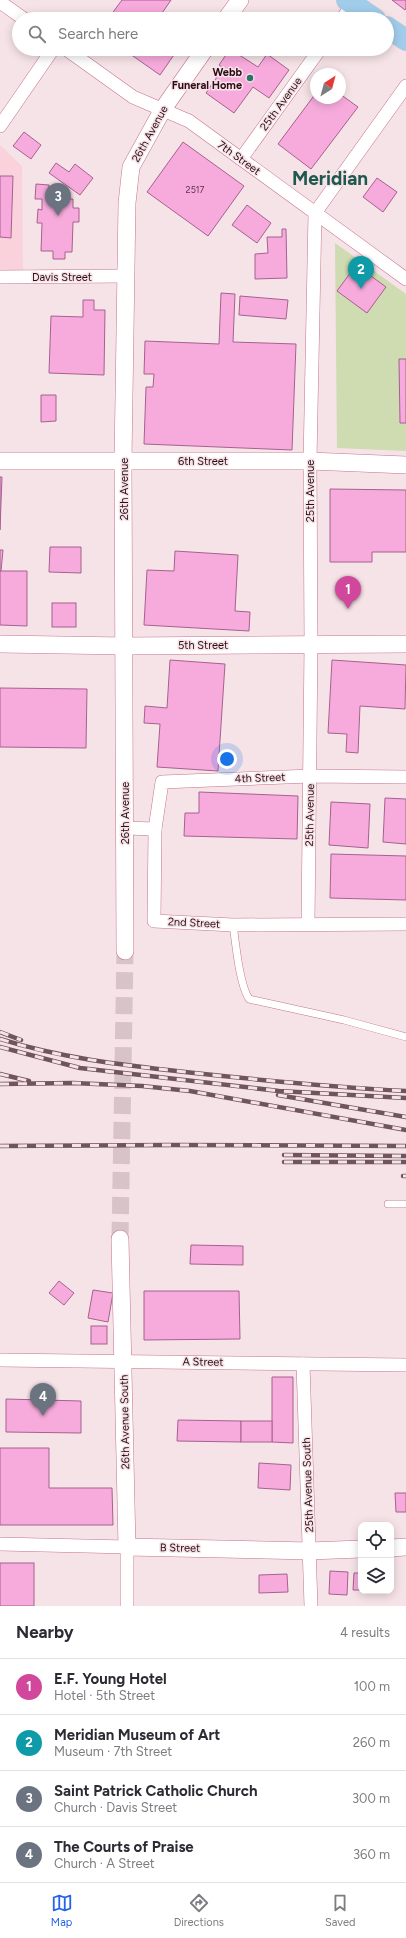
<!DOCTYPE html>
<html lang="en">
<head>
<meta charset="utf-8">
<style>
  body { margin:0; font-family:Figtree,sans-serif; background:#f7f7f7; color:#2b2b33 }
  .controls { position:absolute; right:12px; bottom:12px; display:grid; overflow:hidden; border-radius:8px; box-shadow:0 2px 10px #0003 }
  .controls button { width:36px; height:36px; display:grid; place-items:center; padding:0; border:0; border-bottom:1px solid #e1e1e2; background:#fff; color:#2b2b33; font:20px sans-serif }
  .compass { position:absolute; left:310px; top:68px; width:36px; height:36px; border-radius:50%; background:#fff; box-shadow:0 2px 10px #0003; rotate:36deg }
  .you { position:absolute; left:227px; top:759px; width:14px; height:14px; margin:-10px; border:3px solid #fff; border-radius:50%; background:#1a73e8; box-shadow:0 0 0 6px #1a73e833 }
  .badge { display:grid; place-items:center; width:26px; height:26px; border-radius:50%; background:#2563eb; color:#fff; font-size:13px; font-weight:700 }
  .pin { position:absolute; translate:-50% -33px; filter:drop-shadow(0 1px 2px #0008) }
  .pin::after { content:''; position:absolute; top:21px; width:14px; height:12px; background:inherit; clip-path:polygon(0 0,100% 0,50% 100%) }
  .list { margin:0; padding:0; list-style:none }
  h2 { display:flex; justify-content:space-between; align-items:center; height:52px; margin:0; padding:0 16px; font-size:17px }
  h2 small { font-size:13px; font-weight:400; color:#7c7c81 }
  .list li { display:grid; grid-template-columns:26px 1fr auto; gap:12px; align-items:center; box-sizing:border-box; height:56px; padding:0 16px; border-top:1px solid #e1e1e2 }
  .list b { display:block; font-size:15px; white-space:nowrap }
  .list p { margin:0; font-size:13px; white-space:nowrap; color:#7c7c81 }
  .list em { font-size:13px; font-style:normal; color:#7c7c81 }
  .icon { flex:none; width:22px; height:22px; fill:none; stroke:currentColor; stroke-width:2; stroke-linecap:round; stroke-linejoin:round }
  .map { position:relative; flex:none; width:406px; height:1606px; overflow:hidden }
  .search { position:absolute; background:#fff; box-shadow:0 2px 10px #0003; left:12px; right:12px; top:12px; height:44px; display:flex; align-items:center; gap:10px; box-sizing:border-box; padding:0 14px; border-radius:22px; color:#7c7c81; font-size:15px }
  .sheet { height:276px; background:#fff }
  nav { display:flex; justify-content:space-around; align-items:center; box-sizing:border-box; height:56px; border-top:1px solid #e1e1e2; background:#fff; font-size:11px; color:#7c7c81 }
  nav a { display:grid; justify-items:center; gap:2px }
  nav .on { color:#2563eb }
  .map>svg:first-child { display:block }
</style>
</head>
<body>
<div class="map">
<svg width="406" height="1606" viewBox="0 0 406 1606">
  <rect width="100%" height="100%" fill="#f6e3e7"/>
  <polygon fill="#fad2dc" points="0,145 22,166 23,270 0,270"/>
  <polygon fill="#cfdbb1" points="335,243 406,294 406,451 337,448"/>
  <g fill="#f7abdc" stroke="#a6618f">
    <polygon points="122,0 171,0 158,19 108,19"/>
    <polygon points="392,0 406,0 406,8 405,10"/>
    <polygon points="123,49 178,49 160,75"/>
    <polygon points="230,49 258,67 267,54 289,70 269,98 253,87 234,113 206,93 223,68 219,65"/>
    <polygon points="316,93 316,98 340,98 340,94 358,107 311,169 278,144"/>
    <polygon points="24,132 41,145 31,159 13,146"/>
    <polygon points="183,142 244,186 208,236 147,192"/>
    <polygon points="56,163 69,172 75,164 93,178 80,195 49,173"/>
    <polygon points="0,176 13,176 11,238 0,237"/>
    <polygon points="377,178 397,192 383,212 363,197"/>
    <polygon points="36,184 49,185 48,199 49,195 54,190 61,191 65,199 73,199 73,208 79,208 79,222 73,222 72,252 65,252 65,259 53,259 53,251 41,251 42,223 37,223 38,209 42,210 42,199 35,199"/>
    <polygon points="247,205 271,223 257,243 232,225"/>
    <polygon points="282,229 286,229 287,278 255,279 255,254 268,253 267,237 282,237"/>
    <polygon points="356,265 386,287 367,313 337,291"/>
    <polygon points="221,293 235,294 233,342 296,344 292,450 144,444 146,387 153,387 154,374 144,374 145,341 219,344"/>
    <polygon points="240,296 288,300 286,319 239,315"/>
    <polygon points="83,300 94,300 94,310 105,310 104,375 49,373 51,316 83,317"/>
    <polygon points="399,359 406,359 406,423 400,423"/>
    <polygon points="41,395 56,395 56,421 41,422"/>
    <polygon points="0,477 2,477 0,530"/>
    <polygon points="330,489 406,490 406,552 372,552 372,562 330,562"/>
    <polygon points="50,547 81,547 81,573 49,572"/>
    <polygon points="0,550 3,550 1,571 0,571"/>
    <polygon points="175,551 238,555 235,611 250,612 249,631 144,625 147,570 174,571"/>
    <polygon points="0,571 27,571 27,626 0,625"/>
    <rect x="52" y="603" width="24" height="24"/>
    <polygon points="170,660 225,664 218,771 157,767 160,724 144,723 145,706 167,708"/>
    <polygon points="332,660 406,665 405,709 360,706 358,753 346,752 347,734 328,733"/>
    <polygon points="0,688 87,689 86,748 0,747"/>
    <polygon points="199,792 298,796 297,839 184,836 185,813 199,813"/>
    <polygon points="385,798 406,799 406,844 383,842"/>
    <polygon points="331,802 370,804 368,848 329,845"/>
    <polygon points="331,854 406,856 406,900 330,898"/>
    <polygon points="191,1245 243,1246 243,1265 190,1264"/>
    <polygon points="59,1281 74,1293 64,1305 49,1293"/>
    <polygon points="93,1290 113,1293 108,1322 88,1318"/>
    <polygon points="144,1291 239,1291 240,1339 144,1340"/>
    <rect x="91" y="1326" width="16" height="18"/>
    <polygon points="272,1377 293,1377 293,1443 272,1442"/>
    <polygon points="6,1399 81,1401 81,1433 6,1432"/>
    <polygon points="178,1420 241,1421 241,1442 177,1441"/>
    <rect x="241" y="1421" width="31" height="21"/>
    <polygon points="0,1448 49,1448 49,1488 112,1488 113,1525 0,1525"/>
    <polygon points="259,1463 291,1465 290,1490 258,1488"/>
    <polygon points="395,1493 406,1493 406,1512 396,1512"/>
    <rect x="0" y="1563" width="34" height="43"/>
    <polygon points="330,1571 348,1572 347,1595 329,1594"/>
    <polygon points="354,1573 361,1573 361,1590 353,1590"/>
    <polygon points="287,1574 288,1592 259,1593 259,1575"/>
  </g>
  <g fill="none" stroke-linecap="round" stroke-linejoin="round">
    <polyline stroke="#d8c3c8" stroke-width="17" stroke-dasharray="17 8" stroke-linecap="butt" points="120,1239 125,951"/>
    <defs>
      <g id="service">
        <path d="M233 925C236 944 239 983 249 999L344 1020 406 1037"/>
        <polyline points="388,1204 406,1204"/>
      </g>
      <g id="minor">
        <polyline points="0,2 24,19"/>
        <polyline points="342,19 353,4"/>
        <polyline points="66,49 133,97 189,121 406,279"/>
        <polyline points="0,126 53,49"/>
        <polyline points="241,159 320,49"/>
        <polyline points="0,277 125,276"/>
        <polyline points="406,777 311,776 162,782 155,829 154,921 233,925 406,924"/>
        <polyline points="125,828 155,829"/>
        <polyline points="308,924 311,645 310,461 315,213 406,86"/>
        <polyline points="0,1360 406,1365"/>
        <polyline points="303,1364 311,1606"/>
        <polyline points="0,1544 127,1547 127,1606"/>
      </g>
      <g id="tertiary">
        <polyline points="226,19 240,0"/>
        <polyline points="0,461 310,461 406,465"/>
        <polyline points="0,644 125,646 406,644"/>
        <polyline points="125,951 123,461 127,203 131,167 163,109 205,49"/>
        <polyline points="120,1239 127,1547 310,1551 361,1549"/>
        <polyline points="391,1548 406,1547"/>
      </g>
      <g id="primary">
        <polyline points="347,0 375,19"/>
        <polyline points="387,27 406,40"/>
      </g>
    </defs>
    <use href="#service" stroke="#c6738c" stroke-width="8"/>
    <use href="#minor" stroke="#c6738c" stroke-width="14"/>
    <use href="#tertiary" stroke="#c6738c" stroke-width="18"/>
    <use href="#primary" stroke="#ccc5c7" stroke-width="22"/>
    <use href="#service" stroke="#fff" stroke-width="7"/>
    <use href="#minor" stroke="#fff" stroke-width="13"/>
    <use href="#tertiary" stroke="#fff" stroke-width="17"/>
    <use href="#primary" stroke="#a1cdeb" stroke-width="21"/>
    <defs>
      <g id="rail">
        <polyline points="0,1032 21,1040"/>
        <path d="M0 1039C60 1058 122 1065 185 1072 258 1080 332 1087 406 1091"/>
        <polyline points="0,1047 80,1068 279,1091 406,1098"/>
        <polyline points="0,1074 29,1081"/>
        <polyline points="0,1084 73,1083 142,1086 190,1091 406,1130"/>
        <polyline points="278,1095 406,1117"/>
        <polyline points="0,1146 172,1145 406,1146"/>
        <polyline points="284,1155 406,1156"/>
        <polyline points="284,1162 406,1162"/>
        <polyline points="403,1176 406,1176"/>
      </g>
    </defs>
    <use href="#rail" stroke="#70555e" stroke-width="4.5"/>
    <use href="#rail" stroke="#f6e3e7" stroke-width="3" stroke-dasharray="9" stroke-linecap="butt"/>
  </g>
  <circle fill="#2c7267" stroke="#f6e3e7" stroke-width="1.5" cx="250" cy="78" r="4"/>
  <g text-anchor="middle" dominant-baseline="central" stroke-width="3" stroke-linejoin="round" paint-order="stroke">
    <g font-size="9" fill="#5e3448">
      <text x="195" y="189">2517</text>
    </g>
    <g font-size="11" font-weight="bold" fill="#2b0c17" stroke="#f6e3e7" text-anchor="end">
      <text x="242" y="72">Webb<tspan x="242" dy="13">Funeral Home</tspan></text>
    </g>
    <g font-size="11" fill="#2b0c17" stroke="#f6e3e7">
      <text transform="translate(281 104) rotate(-54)">25th Avenue</text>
      <text transform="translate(150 134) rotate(-61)">26th Avenue</text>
      <text transform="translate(239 158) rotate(36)">7th Street</text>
      <text x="62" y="277">Davis Street</text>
      <text x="203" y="461">6th Street</text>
      <text transform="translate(124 489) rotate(-90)">26th Avenue</text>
      <text transform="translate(310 491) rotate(-90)">25th Avenue</text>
      <text x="203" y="645">5th Street</text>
      <text transform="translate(260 778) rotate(-2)">4th Street</text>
      <text transform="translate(125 813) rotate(-90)">26th Avenue</text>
      <text transform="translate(310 815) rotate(-89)">25th Avenue</text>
      <text transform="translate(194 923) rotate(3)">2nd Street</text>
      <text transform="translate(203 1362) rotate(1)">A Street</text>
      <text transform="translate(125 1422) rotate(-91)">26th Avenue South</text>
      <text transform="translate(308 1485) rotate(-92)">25th Avenue South</text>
      <text transform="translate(180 1548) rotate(1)">B Street</text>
    </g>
    <g font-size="19" font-weight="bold" fill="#20574e" stroke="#f6e3e7">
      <text x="330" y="178">Meridian</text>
    </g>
  </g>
</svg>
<div class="controls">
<button><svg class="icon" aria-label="locate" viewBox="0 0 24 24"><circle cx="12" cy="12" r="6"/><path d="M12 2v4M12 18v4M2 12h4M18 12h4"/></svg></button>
<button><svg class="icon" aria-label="layers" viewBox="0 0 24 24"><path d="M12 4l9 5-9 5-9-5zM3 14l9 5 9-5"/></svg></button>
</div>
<svg class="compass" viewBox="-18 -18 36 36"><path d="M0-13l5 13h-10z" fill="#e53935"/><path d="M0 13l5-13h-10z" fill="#7c7c81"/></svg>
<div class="you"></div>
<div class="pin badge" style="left:348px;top:609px;background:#d1479c">1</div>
<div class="pin badge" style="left:361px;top:289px;background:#0f9aa8">2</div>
<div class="pin badge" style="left:58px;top:216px;background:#6b7280">3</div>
<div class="pin badge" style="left:43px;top:1416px;background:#6b7280">4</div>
<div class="search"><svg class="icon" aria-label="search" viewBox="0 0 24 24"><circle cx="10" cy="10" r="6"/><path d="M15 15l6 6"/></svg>Search here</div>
</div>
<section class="sheet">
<h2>Nearby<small>4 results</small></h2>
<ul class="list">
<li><span class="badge" style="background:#d1479c">1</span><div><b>E.F. Young Hotel</b><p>Hotel · 5th Street</p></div><em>100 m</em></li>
<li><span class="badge" style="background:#0f9aa8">2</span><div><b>Meridian Museum of Art</b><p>Museum · 7th Street</p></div><em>260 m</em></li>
<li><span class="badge" style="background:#6b7280">3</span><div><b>Saint Patrick Catholic Church</b><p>Church · Davis Street</p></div><em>300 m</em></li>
<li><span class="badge" style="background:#6b7280">4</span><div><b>The Courts of Praise</b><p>Church · A Street</p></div><em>360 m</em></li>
</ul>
</section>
<nav>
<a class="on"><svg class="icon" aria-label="map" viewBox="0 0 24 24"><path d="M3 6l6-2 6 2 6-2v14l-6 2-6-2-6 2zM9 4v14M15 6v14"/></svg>Map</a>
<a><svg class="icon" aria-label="directions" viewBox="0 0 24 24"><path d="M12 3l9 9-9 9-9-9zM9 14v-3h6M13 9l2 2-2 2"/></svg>Directions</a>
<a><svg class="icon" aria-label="saved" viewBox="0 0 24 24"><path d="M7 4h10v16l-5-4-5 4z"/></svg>Saved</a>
</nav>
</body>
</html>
